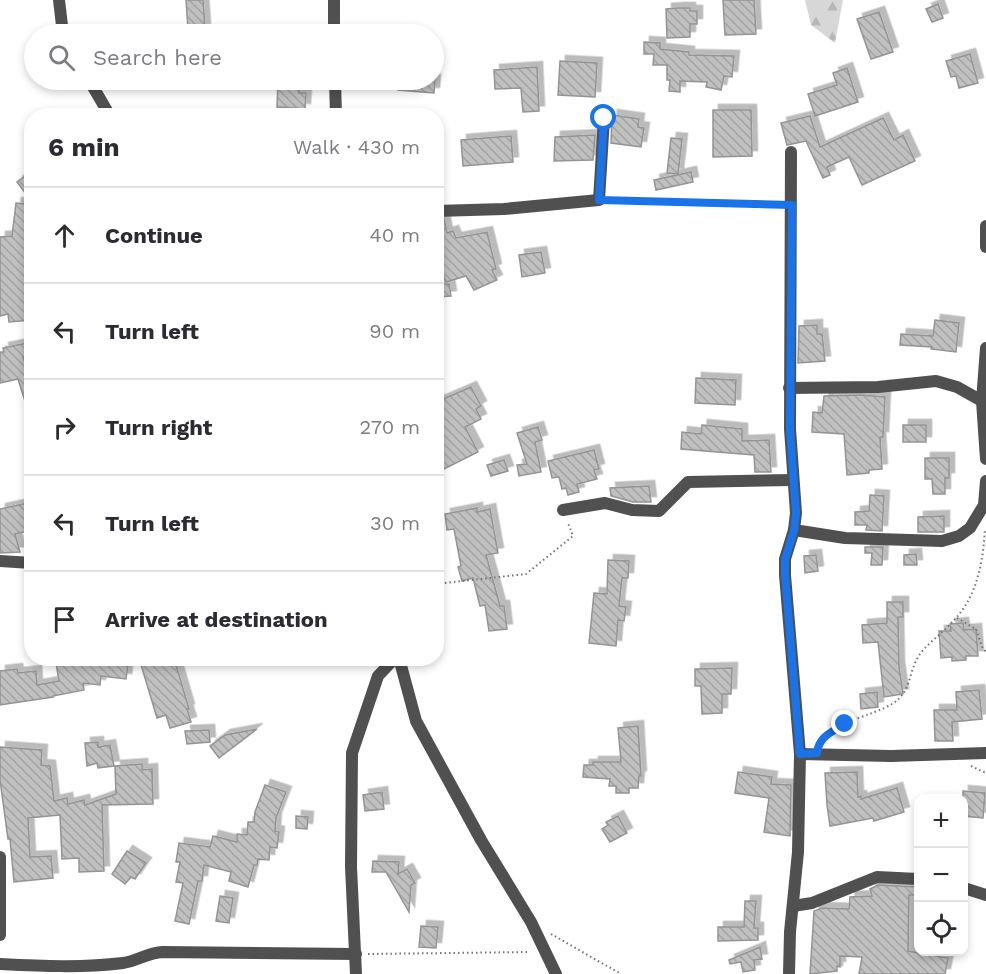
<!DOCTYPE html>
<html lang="en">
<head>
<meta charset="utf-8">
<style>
  body { margin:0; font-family:"Work Sans",sans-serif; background:#f7f7f7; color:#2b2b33 }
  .controls { position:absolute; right:18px; bottom:18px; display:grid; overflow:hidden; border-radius:12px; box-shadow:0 3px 9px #0003 }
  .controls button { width:54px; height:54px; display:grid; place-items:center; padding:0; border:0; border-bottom:2px solid #e1e1e2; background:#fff; color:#2b2b33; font:30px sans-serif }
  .stop { position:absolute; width:18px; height:18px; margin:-14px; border:4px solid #1a73e8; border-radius:50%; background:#fff }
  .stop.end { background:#1a73e8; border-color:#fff; box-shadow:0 2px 6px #0008 }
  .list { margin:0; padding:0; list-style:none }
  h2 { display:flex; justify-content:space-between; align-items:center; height:78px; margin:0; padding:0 24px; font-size:26px }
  h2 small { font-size:20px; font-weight:400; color:#7c7c81 }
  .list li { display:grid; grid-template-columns:39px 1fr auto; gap:18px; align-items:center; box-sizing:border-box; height:96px; padding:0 24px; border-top:2px solid #e1e1e2 }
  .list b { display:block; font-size:22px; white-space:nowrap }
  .list em { font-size:20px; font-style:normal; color:#7c7c81 }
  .icon { flex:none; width:33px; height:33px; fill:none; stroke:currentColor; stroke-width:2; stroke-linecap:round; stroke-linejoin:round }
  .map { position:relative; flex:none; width:986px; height:974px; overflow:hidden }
  .search { position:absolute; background:#fff; box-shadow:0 3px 9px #0003; left:24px; top:24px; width:420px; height:66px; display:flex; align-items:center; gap:15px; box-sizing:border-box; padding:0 21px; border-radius:33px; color:#7c7c81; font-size:22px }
  .panel { position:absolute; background:#fff; box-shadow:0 3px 9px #0003; left:24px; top:108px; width:420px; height:558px; border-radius:24px }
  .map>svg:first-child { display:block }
</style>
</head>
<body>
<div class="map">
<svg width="986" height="974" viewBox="0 0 986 974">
  <defs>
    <pattern id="forest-firs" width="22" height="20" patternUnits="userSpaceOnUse" patternTransform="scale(1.5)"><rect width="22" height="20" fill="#d7d7d7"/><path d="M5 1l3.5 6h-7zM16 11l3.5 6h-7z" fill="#b7b7b7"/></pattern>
    <pattern id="building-back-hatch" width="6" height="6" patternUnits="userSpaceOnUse" patternTransform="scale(1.5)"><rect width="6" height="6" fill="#c0c0c0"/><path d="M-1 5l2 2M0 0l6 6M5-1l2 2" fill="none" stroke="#a3a3a3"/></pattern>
    <filter id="shadow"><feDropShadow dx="5.5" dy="-5.5" stdDeviation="0" flood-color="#0004"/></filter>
  </defs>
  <rect width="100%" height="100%" fill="#fff"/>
  <polygon fill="url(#forest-firs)" points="805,0 843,0 835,43 811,25"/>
  <g fill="url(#building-back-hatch)" stroke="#949494" stroke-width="1.5" filter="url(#shadow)">
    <polygon points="186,0 203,0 205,29 188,29"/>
    <polygon points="723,0 754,0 756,34 725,35"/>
    <polygon points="938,4 943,18 932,22 926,9"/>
    <polygon points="678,8 690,8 690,11 697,11 697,24 690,24 690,37 667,38 666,9"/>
    <polygon points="879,12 893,52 871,59 857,19"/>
    <polygon points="644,42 660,43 660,49 689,52 689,55 734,56 732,77 724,76 721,90 706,87 707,82 680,81 680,92 669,91 670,80 667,80 667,65 653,65 654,54 644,54"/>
    <polygon points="970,54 978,83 959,88 956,76 951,77 946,61"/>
    <polygon points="560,61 597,63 595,97 558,95"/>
    <polygon points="537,67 539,111 523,112 521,88 495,89 494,70"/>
    <polygon points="847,68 858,102 815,116 808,94 837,85 833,73"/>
    <polygon points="278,80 300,80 299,93 306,93 305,109 277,107"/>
    <polygon points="399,80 435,80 434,93 398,90"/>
    <polygon points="713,110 751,110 752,156 713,157"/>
    <polygon points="612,115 639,119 638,127 644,128 641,147 611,143"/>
    <polygon points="810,116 820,147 883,118 894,140 903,135 915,161 862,185 849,157 827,167 830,175 823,178 806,141 787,145 781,123"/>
    <polygon points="595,135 593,160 554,161 555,137"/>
    <polygon points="511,136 513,162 463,166 461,140"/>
    <polygon points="671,138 682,139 678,174 667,173"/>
    <polygon points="32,171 32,202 17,182"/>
    <polygon points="691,172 693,182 656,190 654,180"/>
    <polygon points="16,203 32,205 32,320 9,322 8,314 0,316 0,237 12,236"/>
    <polygon points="436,219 444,219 447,233 453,231 456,238 487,232 496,269 492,270 497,280 474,290 466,276 446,282 436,258"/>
    <polygon points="541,252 545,273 522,277 519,255"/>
    <polygon points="449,284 451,296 436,297 436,285"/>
    <polygon points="935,320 959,323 956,352 931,349 932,347 900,345 901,334 933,336"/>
    <polygon points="817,325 817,334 822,334 825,361 798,363 799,326"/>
    <polygon points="32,342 32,356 23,357 32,385 32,414 29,414 18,379 0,383 0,352 4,352 3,348"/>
    <polygon points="696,378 736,380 735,405 695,403"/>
    <polygon points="471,387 481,406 476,409 481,419 465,427 478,452 440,471 436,464 436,446 442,444 436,434 436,402"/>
    <polygon points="861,395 885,397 883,437 880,437 882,469 869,470 869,473 847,475 844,434 812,432 813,412 822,413 824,396"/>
    <polygon points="702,425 742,429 742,441 769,440 771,472 755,472 754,455 681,449 682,432 701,434"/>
    <rect x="903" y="425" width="23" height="17"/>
    <polygon points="538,427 542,440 535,442 541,472 519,476 517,465 527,464 517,433"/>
    <polygon points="594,450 599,469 594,470 597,479 577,484 579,492 568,495 566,488 562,489 559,477 552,478 548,461"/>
    <polygon points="925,458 949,458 949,478 945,478 945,494 933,494 932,479 925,479"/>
    <polygon points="504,460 508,471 491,476 487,465"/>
    <polygon points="649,486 651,502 633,502 611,496 610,488"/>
    <polygon points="870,495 884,496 882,531 866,530 867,525 855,525 855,512 869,511"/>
    <polygon points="28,503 32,530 15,534 20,552 0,553 0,509"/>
    <polygon points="477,508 477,512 490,509 498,553 486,555 500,606 504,606 507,629 489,631 485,605 480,606 473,578 462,581 458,567 461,566 454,529 447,530 445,514"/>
    <polygon points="944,516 944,532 918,532 918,517"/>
    <polygon points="865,547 883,547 882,565 871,565 872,553 865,553"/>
    <polygon points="916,554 917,565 904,565 904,555"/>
    <polygon points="816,555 818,571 805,573 804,556"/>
    <polygon points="608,560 629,561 628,578 622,578 619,606 626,607 624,621 618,620 616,646 589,643 594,593 607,594"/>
    <polygon points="887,602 903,602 903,617 898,617 899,667 903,694 884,697 878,642 863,643 862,625 887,623"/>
    <polygon points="963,623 964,630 976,629 978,656 966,656 966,660 952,661 952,657 941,658 939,631 951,631 950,624"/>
    <polygon points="110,658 129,658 126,679 101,676 100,685 83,683 84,690 53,696 53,697 0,705 0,671 17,669 18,673 36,671 37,685 59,681 56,663 80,659 110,662"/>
    <polygon points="139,658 174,658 189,709 187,709 191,722 170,728 166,715 157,718"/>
    <polygon points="732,668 731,694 722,694 722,713 702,714 701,686 695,686 695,669"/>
    <polygon points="979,690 982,719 952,722 953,741 935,741 934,710 957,710 956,692"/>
    <polygon points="877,692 878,707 861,709 860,694"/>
    <polygon points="638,726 641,776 639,776 638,788 629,788 629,793 616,793 616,786 609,786 610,779 583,777 584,765 593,765 593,762 621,762 618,728"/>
    <polygon points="257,729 219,758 210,746 225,735"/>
    <polygon points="209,730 210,742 187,744 185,731"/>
    <polygon points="98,742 98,747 110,745 114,766 98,768 97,763 87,766 85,743"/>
    <polygon points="0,747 42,750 41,765 50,766 54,801 67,798 68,804 84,800 85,805 116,794 115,766 142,764 142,770 152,769 153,804 102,805 104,871 79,872 79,858 62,859 60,815 28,818 30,857 51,856 53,878 14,882 10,839 8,839 0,780"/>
    <polygon points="738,772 772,777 771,784 791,785 790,836 764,832 769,798 735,793"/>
    <polygon points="857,772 858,797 861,796 861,799 897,788 904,812 874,821 873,818 830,826 827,805 825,773"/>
    <polygon points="265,785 286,792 276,818 275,831 279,832 277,848 270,847 269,860 258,859 257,865 254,865 248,887 229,881 231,872 204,865 202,881 198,881 189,924 175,921 183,883 176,882 180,862 176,862 179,843 210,847 213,836 237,842 237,834 247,835 248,822 254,822 255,812"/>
    <polygon points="963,791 985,793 983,818 963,816"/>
    <polygon points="382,792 384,809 365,811 363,795"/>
    <polygon points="296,816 308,817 307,829 296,828"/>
    <polygon points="618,816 627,833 610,842 602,829 608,825 606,822"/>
    <polygon points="127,851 146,863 135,879 131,877 125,884 112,874"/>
    <polygon points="373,861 399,862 398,874 407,869 415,883 411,885 409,912 386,872 372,872"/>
    <polygon points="878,885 918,887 918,895 909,895 908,951 948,958 945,974 859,974 862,957 840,956 840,967 837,966 837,971 810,974 814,911 822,908 849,909 850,897 872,896 870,889"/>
    <polygon points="220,896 233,898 229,923 216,921"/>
    <polygon points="745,901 756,901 754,928 758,928 758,940 718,941 718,927 744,927"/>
    <polygon points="421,926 438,927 436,948 419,947"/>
    <polygon points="760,947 762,959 754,960 755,970 743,972 741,962 730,964 729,960"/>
  </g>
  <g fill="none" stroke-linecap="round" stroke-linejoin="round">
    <g stroke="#727272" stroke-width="2" stroke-dasharray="1.5 3" stroke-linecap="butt">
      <polyline points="612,200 777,205"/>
      <polyline points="436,584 526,574 573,536 568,523"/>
      <polyline points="957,618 976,629 983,649 986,652"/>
      <path d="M820 742C832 723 874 715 892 704 912 692 908 671 920 654 930 641 945 631 956 618 978 593 983 561 985 529"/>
      <polyline points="971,766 986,773"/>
      <polyline points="551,934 621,974"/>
      <polyline points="368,954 530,952"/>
    </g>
    <g stroke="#505050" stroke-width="12">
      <polyline points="59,0 63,34"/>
      <polyline points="334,0 334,34"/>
      <polyline points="89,80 110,116"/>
      <polyline points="335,80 336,116"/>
      <polyline points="436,211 504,209 599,200 604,118"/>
      <polyline points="986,226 986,247"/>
      <polyline points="986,348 982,401 986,459"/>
      <polyline points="789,388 878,387 936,381 957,387 982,401"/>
      <polyline points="563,510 605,503 632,510 659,511 688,482 793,480"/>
      <polyline points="794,530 845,538 942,541 959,536 970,528 984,505 986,481"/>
      <polyline points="0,561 32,563"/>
      <polyline points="399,658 416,721 481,840 531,922 556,974"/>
      <polyline points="800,754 891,756 986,753"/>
      <polyline points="964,888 986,895"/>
      <polyline points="793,906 812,903 877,877 918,879"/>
      <polyline points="0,935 0,857"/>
      <path d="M0 964C41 966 82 968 123 963 138 961 146 953 163 952L356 954"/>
      <polyline points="356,974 351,867 352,753 378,676 395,658"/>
      <polyline points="789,974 790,932 798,852 800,754 785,575 785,559 794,530 796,513 790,429 791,152"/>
    </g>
  </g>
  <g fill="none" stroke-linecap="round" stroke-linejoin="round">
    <path stroke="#1a73e8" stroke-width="8" d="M604 118 599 200 792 205 790 429 796 513 794 530 785 560V575L800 754 817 753C819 736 832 732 845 724"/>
  </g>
</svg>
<div class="controls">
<button>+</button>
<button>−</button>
<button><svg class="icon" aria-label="locate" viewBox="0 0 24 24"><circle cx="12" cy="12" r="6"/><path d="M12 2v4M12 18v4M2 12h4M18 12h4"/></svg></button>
</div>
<div class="stop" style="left:604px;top:118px"></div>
<div class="stop end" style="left:845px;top:724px"></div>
<div class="search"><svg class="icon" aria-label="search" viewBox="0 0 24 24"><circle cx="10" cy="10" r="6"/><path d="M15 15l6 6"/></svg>Search here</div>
<section class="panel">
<h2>6 min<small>Walk · 430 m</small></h2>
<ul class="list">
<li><svg class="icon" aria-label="ahead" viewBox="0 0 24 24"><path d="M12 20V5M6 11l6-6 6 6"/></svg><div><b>Continue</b></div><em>40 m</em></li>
<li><svg class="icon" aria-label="left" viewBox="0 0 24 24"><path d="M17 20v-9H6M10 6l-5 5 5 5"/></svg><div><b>Turn left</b></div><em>90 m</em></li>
<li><svg class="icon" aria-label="right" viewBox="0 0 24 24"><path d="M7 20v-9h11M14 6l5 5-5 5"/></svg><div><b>Turn right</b></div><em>270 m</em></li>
<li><svg class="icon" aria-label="left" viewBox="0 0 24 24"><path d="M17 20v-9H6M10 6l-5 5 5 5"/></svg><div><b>Turn left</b></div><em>30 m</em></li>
<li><svg class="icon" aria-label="arrive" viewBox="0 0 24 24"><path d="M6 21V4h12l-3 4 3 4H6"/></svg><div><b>Arrive at destination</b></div></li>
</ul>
</section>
</div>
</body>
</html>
